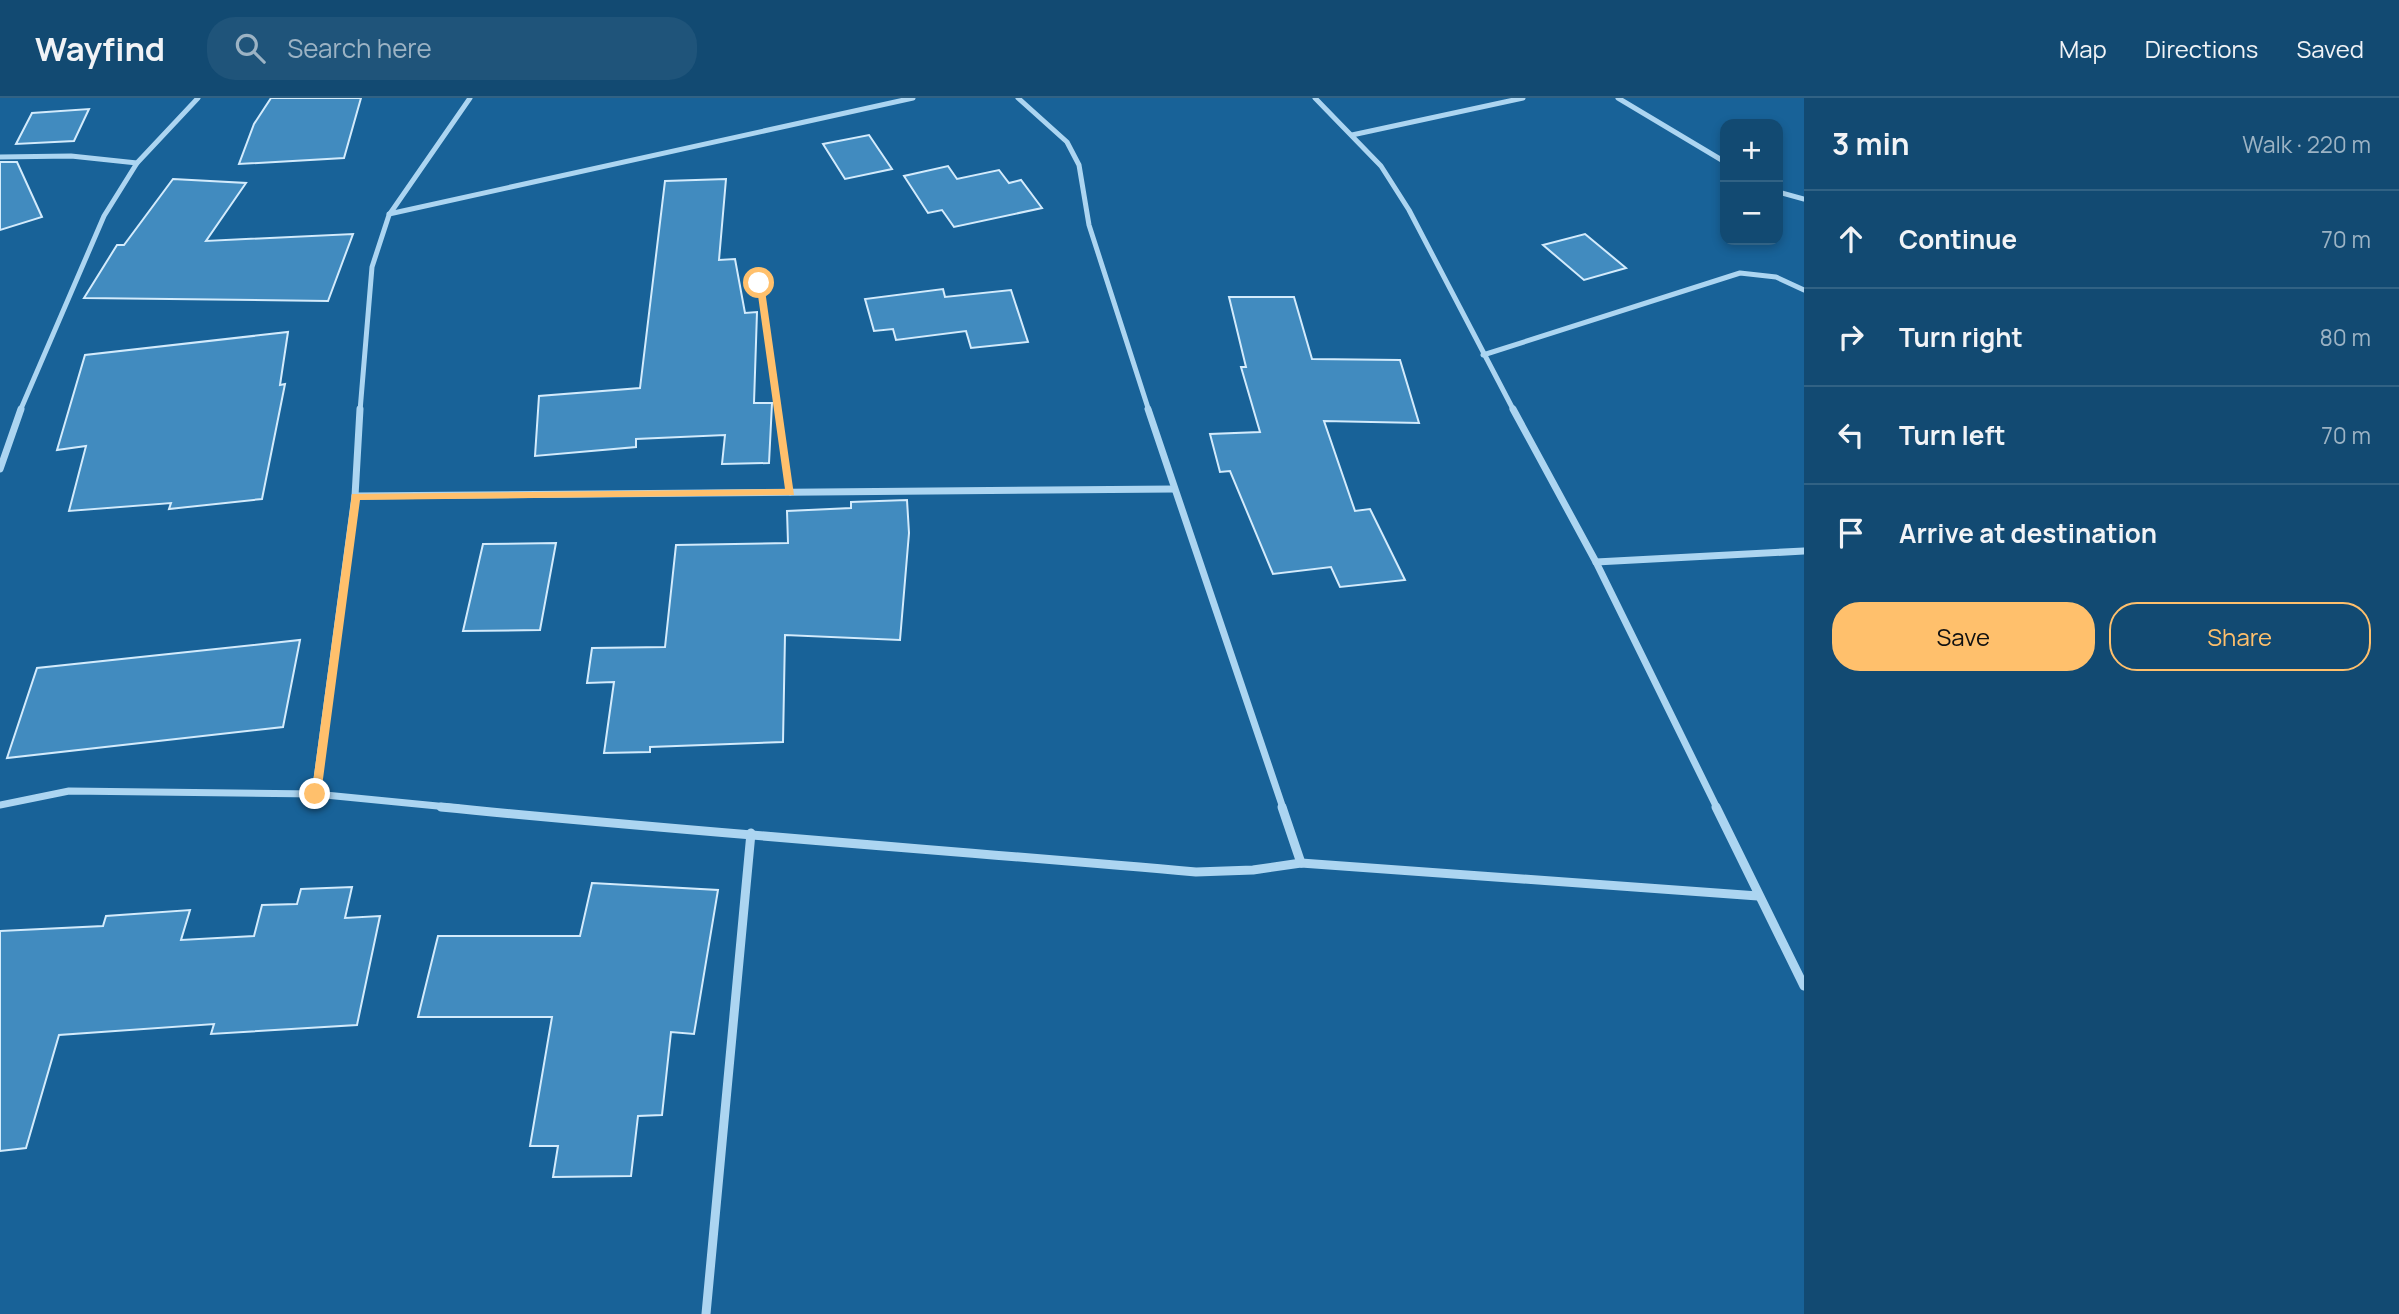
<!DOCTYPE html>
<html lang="en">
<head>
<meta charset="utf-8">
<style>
  body { margin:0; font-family:Manrope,sans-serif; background:#1f547a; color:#f1f3f6 }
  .controls { position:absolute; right:21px; top:21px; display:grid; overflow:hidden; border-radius:14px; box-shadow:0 4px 10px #0003 }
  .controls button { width:63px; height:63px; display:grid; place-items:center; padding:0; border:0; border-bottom:2px solid #316284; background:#124a72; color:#f1f3f6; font:35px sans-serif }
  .stop { position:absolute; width:21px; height:21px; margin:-16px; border:5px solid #ffc06c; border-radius:50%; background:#fff }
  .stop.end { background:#ffc06c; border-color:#fff; box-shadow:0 2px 7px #0008 }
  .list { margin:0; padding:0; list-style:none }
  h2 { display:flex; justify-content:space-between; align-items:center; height:91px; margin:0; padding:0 28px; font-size:30px }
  h2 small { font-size:23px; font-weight:400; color:#9cb3c4 }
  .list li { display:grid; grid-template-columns:46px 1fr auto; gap:21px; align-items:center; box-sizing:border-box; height:98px; padding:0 28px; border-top:2px solid #316284 }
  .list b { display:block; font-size:26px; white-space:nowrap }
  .list em { font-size:23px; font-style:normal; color:#9cb3c4 }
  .actions { display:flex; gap:14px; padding:21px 28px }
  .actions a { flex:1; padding:16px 0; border:2px solid #ffc06c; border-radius:28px; text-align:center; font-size:24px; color:#ffc06c }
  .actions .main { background:#ffc06c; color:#111 }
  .icon { flex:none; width:38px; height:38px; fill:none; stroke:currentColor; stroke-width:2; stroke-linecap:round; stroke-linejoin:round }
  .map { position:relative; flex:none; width:1804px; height:1216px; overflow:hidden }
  header { display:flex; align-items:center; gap:42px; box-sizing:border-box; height:98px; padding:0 35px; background:#124a72; border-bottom:2px solid #316284 }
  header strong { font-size:33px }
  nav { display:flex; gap:38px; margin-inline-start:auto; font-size:24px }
  .search { width:490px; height:63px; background:#1f547a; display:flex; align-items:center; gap:18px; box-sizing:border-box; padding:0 24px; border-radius:28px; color:#9cb3c4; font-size:26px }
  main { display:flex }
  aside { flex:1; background:#124a72 }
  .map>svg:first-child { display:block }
</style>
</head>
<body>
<header>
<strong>Wayfind</strong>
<div class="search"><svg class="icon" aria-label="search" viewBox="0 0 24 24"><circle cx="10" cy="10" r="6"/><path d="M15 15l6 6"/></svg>Search here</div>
<nav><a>Map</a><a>Directions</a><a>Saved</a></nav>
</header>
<main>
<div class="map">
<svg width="1804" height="1216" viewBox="0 0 1804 1216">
  <rect width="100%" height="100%" fill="#186298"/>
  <g fill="#418bbf" stroke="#d3ebfc" stroke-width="2">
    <polygon points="271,0 361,0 344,60 239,66 254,26"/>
    <polygon points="89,11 74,43 16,46 32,15"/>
    <polygon points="869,37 892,71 845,81 823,46"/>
    <polygon points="0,64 17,64 42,119 0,132"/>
    <polygon points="948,68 957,81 999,72 1009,85 1021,82 1042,110 954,129 942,112 928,115 904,78"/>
    <polygon points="173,81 246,85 206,143 353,136 328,203 84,200 117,147 124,147"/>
    <polygon points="726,81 719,162 735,161 745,215 757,214 754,305 772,305 769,365 722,366 725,337 636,341 636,349 535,358 539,298 640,290 665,83"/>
    <polygon points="1585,136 1626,170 1584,182 1543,147"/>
    <polygon points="943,191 945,199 1011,192 1028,244 971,250 966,233 896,242 893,231 874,233 865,201"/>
    <polygon points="1229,199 1294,199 1312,261 1400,262 1419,325 1324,323 1355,413 1370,411 1405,482 1340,489 1331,469 1273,476 1230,373 1220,374 1210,336 1260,334 1241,269 1246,269"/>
    <polygon points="288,234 280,287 285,286 262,401 169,411 171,405 69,413 86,348 57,352 85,257"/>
    <polygon points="907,402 909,435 900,542 785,537 783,644 650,649 650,654 604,655 614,584 587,585 592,550 665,549 676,447 788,445 787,413 851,410 851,404"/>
    <polygon points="556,445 540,532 463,533 483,446"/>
    <polygon points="300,542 283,629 7,660 37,570"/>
    <polygon points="592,785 718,792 694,936 671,934 662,1017 638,1018 631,1078 553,1079 558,1048 530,1048 552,919 418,919 438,838 580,838"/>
    <polygon points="352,789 345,820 380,818 357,927 211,936 214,926 59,937 26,1050 0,1053 0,833 103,828 106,818 190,812 181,842 254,838 262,807 297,806 301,791"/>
  </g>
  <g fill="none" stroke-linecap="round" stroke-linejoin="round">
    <polyline stroke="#acd5f1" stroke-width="3.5" points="759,185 778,313"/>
    <polyline stroke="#acd5f1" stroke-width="5" points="778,311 790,395"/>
    <g stroke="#acd5f1" stroke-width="5">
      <polyline points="1018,0 1067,44 1079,67 1089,127 1149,313"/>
      <polyline points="1315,0 1381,68 1409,112 1514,313"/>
      <polyline points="1618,0 1725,64"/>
      <polyline points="1352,37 1523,0"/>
      <polyline points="0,59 71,58 137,65"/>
      <polyline points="1778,94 1804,101"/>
      <polyline points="389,116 913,0"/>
      <polyline points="1483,257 1740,175 1776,179 1804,192"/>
      <polyline points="20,313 104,118 137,65 198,0"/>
      <polyline points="360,313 372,169 389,117 470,0"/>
    </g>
    <g stroke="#acd5f1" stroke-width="7">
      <polyline points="1148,311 1283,710"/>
      <polyline points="1513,311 1596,464 1717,710"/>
      <polyline points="0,371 21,311"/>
      <polyline points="355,398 1174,391"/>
      <polyline points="1596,464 1804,453"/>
      <polyline points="315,696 355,398 360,311"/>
      <polyline points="0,707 69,693 315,696 458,710"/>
    </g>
    <g stroke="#acd5f1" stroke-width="9">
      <path d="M441 709C692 734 944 752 1196 774L1253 772 1301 765 1758 798"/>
      <polyline points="1282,709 1301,765"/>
      <polyline points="1716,709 1804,888"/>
      <polyline points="706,1216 751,735"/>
    </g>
  </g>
  <polygon fill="#ffc06c" points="756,183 764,185 794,397 360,402 321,696 319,699 311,699 352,396 785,391"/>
</svg>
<div class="controls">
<button>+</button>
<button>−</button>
</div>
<div class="stop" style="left:759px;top:185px"></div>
<div class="stop end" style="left:315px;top:696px"></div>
</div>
<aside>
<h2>3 min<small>Walk · 220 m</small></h2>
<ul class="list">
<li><svg class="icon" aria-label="ahead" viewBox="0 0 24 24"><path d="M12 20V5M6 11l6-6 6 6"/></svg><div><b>Continue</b></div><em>70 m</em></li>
<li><svg class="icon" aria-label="right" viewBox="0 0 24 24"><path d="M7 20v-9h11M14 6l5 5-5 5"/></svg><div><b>Turn right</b></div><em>80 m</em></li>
<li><svg class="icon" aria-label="left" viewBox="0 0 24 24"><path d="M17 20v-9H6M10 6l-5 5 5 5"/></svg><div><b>Turn left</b></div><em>70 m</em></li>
<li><svg class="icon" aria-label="arrive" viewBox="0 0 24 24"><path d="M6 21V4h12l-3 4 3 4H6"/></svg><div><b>Arrive at destination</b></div></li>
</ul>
<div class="actions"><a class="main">Save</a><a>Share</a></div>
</aside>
</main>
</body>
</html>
